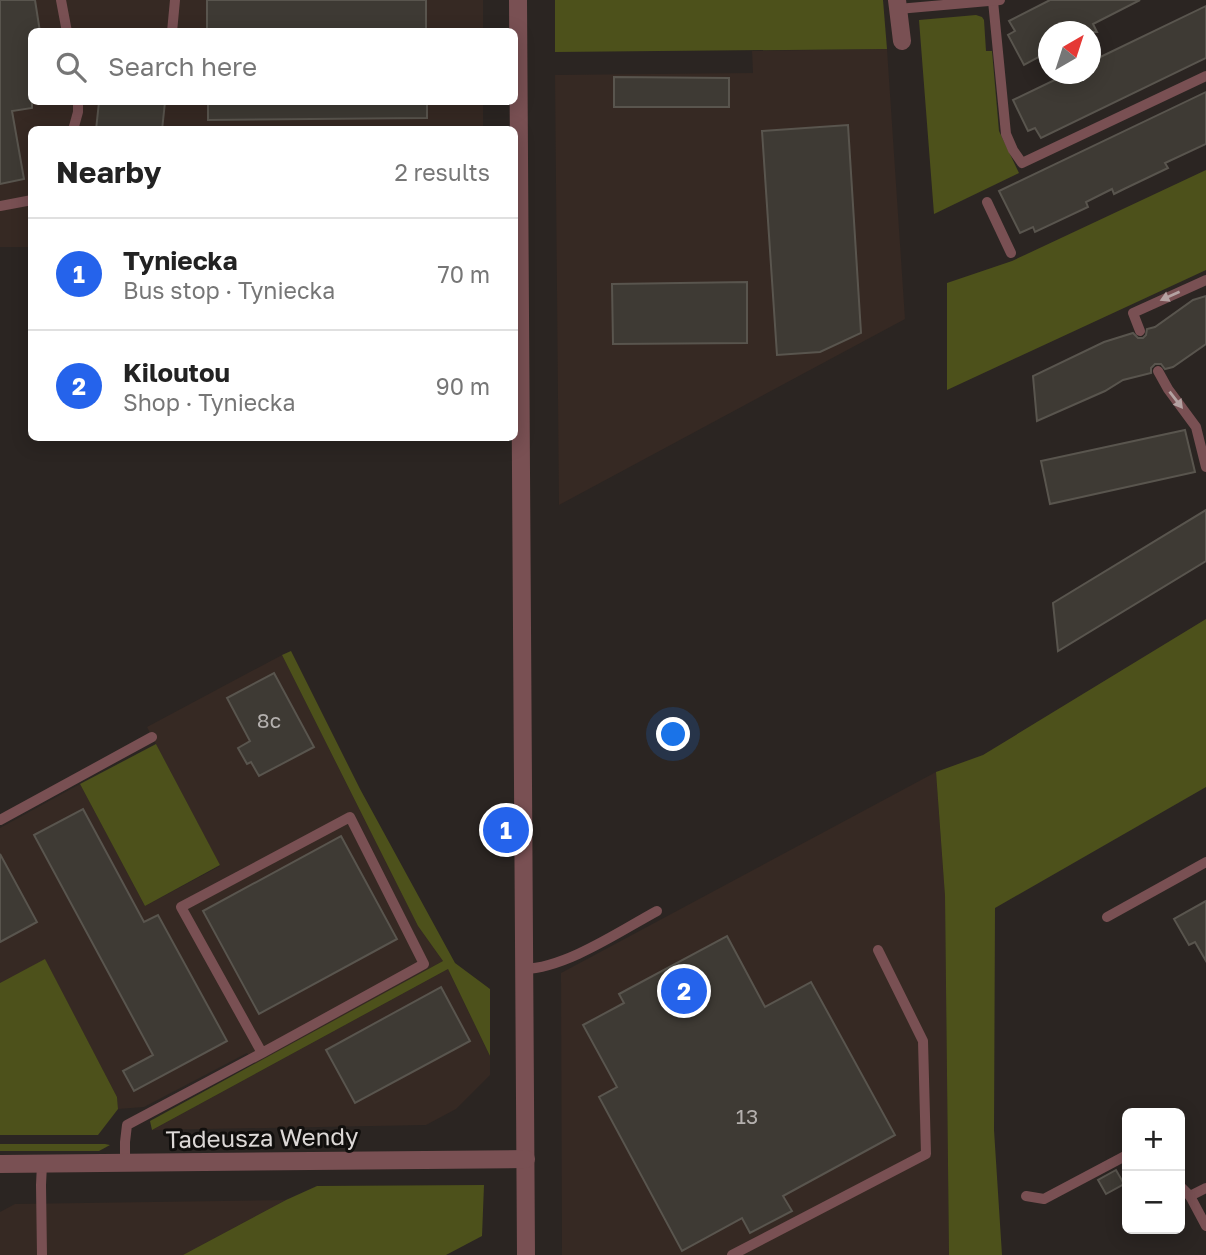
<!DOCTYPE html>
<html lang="en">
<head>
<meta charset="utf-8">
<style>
  body { margin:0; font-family:"Golos Text",sans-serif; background:#f6f6f6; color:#222 }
  .controls { position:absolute; right:21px; bottom:21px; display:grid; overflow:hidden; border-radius:10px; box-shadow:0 4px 18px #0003 }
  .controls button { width:63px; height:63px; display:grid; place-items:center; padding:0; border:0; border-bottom:2px solid #e0e0e0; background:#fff; color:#222; font:35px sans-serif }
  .compass { position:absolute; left:1038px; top:21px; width:63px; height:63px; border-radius:50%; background:#fff; box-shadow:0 4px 18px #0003; rotate:39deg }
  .you { position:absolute; left:674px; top:735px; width:24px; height:24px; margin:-18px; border:5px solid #fff; border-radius:50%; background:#1a73e8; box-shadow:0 0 0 10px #1a73e833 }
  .badge { display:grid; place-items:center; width:46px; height:46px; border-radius:50%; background:#2563eb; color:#fff; font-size:23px; font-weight:700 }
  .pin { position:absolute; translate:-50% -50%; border:4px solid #fff; box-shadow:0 2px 7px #0006 }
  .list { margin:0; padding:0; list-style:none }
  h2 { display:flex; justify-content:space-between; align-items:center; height:91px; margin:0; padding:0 28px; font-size:30px }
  h2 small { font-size:23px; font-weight:400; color:#767676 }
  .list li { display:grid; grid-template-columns:46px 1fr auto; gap:21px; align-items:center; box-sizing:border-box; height:112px; padding:0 28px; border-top:2px solid #e0e0e0 }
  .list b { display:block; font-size:26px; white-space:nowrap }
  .list p { margin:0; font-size:23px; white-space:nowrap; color:#767676 }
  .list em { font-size:23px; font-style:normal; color:#767676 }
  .icon { flex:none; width:38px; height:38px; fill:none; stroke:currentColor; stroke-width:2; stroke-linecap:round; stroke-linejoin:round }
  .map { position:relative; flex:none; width:1206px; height:1255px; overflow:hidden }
  .search { position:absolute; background:#fff; box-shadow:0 4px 18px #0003; left:28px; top:28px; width:490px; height:77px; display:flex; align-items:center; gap:18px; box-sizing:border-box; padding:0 24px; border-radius:10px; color:#767676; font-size:26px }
  .panel { position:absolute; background:#fff; box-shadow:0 4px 18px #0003; left:28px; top:126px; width:490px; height:315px; border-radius:10px }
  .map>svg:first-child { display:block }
</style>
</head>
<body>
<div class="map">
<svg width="1206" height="1255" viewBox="0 0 1206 1255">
  <rect width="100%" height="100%" fill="#2b2522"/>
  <g fill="#362923">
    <polygon points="0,0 483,0 483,31 32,32 32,102 483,102 483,129 32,130 31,247 0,247"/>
    <polygon points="887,49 905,319 559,505 555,75 753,73 752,51"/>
    <polygon points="282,655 418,926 443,961 255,1064 247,1053 144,1107 118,1109 117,1097 45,960 0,983 0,828 80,784 145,906 220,866 147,727"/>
    <polygon points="936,772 945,896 949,1255 562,1255 561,973"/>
    <polygon points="448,969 490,1056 490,1075 456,1109 426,1125 152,1130"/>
    <polygon points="286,1200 183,1255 0,1255 0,1212 15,1204"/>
  </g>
  <g fill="#4d511b">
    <polygon points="555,0 883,0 887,49 555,52"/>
    <polygon points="976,15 982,17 984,20 986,51 992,51 999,131 1019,173 934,214 919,20"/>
    <polygon points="1206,170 1206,270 947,390 947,283 1012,261"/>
    <polygon points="1206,619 1206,787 995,908 994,1130 1002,1255 949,1255 945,896 936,772 983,755"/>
    <polygon points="291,651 360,789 455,963 490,989 490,1056 448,969 152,1130 150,1121 443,961 418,926 282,655"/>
    <polygon points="156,744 220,865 145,906 80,784"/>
    <polygon points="45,959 117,1097 118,1109 98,1135 0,1135 0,983"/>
    <polygon points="0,1144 105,1144 110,1145 99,1151 0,1151"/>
    <polygon points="484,1185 482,1236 446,1255 183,1255 286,1200 317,1186"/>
  </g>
  <g fill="#3e3a34" stroke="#59554e" stroke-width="2">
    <polygon points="0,0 35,0 40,32 32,32 32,108 12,111 24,179 0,184"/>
    <rect x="207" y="0" width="219" height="32"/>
    <polygon points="1050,0 1140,0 1093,24 1097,32 1048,32 1048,52 1024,65 1008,35 1015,31 1009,21"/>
    <polygon points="1206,6 1206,58 1041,138 1035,128 1028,131 1013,100 1067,74 1090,74 1090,62"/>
    <polygon points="614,77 729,78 729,107 614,107"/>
    <polygon points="1206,92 1206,144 1165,163 1168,168 1124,189 1114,194 1112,189 1086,202 1088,207 1035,232 1033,227 1020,233 999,191"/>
    <polygon points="99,102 165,102 162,130 96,130"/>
    <polygon points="208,102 427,102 427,118 208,120"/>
    <polygon points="848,125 861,333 820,352 777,355 762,131"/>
    <polygon points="747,282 747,343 613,344 612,284"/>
    <polygon points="1206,296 1206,344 1173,367 1165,369 1161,364 1155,364 1151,368 1151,373 1123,380 1105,391 1037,421 1033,376 1104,342 1133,333 1138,338 1143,338 1146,335 1147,329 1155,327 1193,300"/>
    <polygon points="1185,430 1195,472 1050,504 1041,461"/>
    <polygon points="1206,510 1206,561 1058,651 1053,603"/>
    <polygon points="274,673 314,747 259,776 251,762 247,764 238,748 250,741 227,698"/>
    <polygon points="83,809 144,922 158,915 227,1041 134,1091 123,1071 153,1055 34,835"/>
    <polygon points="341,836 397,939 259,1014 203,911"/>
    <polygon points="0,854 37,922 0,942"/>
    <polygon points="1206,901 1206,961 1195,942 1189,945 1174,919"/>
    <polygon points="727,936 765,1007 811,982 895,1135 783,1196 792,1211 750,1233 742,1218 682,1251 599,1097 617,1087 583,1025 624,1003 619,994"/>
    <polygon points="441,987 470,1041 355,1103 326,1050"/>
    <polygon points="1116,1170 1124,1184 1106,1194 1098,1180"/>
  </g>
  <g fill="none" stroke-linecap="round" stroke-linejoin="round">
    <g stroke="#795053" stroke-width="10">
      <polyline points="61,0 67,32"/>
      <polyline points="993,1 1006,134 1013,150 1022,163 1206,76"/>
      <polyline points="898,9 1000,0"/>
      <polyline points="172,32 175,0"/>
      <polyline points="73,130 78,112 78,102"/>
      <polyline points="987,202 1011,253"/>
      <polyline points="0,206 32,200"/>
      <polyline points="1140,331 1133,313 1206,280"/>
      <polyline points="1158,371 1168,389 1196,427 1206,467"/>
      <polyline points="0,820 152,737"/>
      <polyline points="1107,917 1206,862"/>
      <path d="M524 969C566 968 620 931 657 911"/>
      <polyline points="125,1163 125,1142 127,1125 262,1053 424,964 350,817 181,907 262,1053"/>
      <polyline points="1180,1186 1190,1196 1206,1188"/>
      <polyline points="1026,1196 1044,1199 1127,1155"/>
      <polyline points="1190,1196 1206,1226"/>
      <polyline points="42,1255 41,1185 42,1164"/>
      <polyline points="732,1255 926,1154 923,1041 878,950"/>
    </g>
    <g stroke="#795053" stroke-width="18">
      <polyline points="518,0 526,1255"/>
      <polyline points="897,0 902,41"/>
      <polyline points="0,1164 526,1159"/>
    </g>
  </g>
  <defs><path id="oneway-solid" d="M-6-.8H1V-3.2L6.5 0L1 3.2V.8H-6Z" transform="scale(1.75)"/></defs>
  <g fill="#b4a2a2">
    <use href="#oneway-solid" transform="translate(1170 296) rotate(156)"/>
    <use href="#oneway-solid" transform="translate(1176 400) rotate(52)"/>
  </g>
  <g text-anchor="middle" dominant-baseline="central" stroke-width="6" stroke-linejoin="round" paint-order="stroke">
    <g font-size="21" fill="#b4b0ae">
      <text x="269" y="720">8c</text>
      <text x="747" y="1116">13</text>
    </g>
    <g font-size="24" fill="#dcd8d6" stroke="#110f0d">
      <text transform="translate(262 1137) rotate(-1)">Tadeusza Wendy</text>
    </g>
  </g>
</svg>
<div class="controls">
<button>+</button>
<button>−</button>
</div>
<svg class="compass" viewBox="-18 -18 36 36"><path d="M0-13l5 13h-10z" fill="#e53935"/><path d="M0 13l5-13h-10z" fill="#767676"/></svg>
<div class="you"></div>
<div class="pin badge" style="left:506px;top:830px">1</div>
<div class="pin badge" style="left:684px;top:991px">2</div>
<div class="search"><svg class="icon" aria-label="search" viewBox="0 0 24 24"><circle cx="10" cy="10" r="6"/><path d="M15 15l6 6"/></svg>Search here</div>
<section class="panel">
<h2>Nearby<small>2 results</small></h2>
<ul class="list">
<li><span class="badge">1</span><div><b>Tyniecka</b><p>Bus stop · Tyniecka</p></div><em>70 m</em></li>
<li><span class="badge">2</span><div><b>Kiloutou</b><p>Shop · Tyniecka</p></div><em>90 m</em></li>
</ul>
</section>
</div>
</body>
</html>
